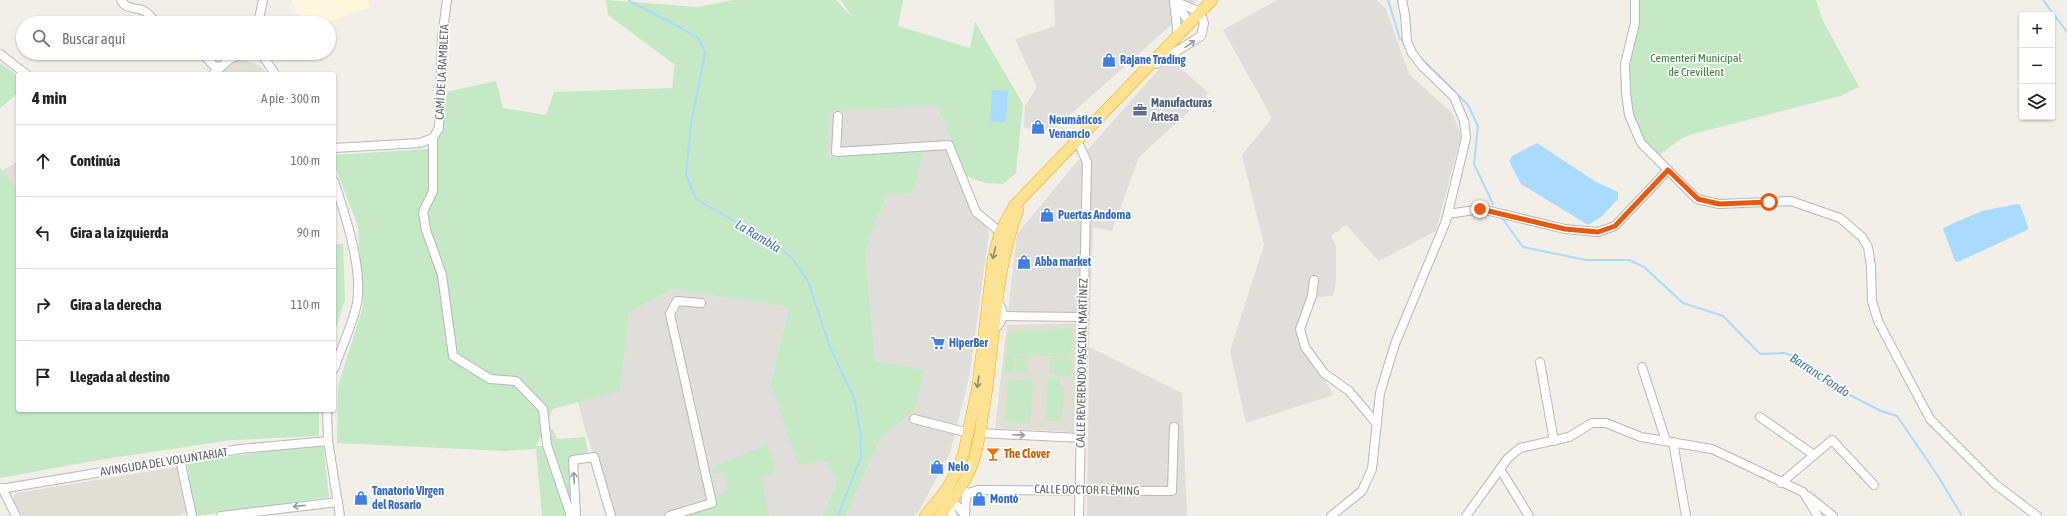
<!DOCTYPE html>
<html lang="es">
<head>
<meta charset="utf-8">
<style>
  body { margin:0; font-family:"Asap Condensed",sans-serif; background:#f6f6f6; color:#222 }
  .controls { position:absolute; right:12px; top:12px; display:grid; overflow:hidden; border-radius:4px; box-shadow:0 1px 3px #0004 }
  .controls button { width:36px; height:36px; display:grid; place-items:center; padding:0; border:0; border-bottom:1px solid #e0e0e0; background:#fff; color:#222; font:20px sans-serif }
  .stop { position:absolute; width:12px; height:12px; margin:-9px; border:3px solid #ea580c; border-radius:50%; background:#fff }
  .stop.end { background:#ea580c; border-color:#fff; box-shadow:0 1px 4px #0008 }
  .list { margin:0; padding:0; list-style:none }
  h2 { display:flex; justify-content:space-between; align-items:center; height:52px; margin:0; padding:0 16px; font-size:17px }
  h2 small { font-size:13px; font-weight:400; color:#767676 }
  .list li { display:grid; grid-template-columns:26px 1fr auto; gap:12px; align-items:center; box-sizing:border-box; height:72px; padding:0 16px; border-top:1px solid #e0e0e0 }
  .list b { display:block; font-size:15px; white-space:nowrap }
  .list em { font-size:13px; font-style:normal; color:#767676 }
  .icon { flex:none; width:22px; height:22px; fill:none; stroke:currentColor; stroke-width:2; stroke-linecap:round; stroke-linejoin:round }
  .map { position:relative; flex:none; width:2067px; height:516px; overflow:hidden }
  .search { position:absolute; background:#fff; box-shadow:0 1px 3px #0004; left:16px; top:16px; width:320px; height:44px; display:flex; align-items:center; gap:10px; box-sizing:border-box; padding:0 14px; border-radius:22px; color:#767676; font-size:15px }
  .panel { position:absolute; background:#fff; box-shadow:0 1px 3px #0004; left:16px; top:72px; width:320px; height:340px; border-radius:4px }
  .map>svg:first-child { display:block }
</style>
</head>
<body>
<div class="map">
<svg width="2067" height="516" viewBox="0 0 2067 516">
  <rect width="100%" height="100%" fill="#f1efe8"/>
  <polygon fill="#fef7e0" points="291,0 368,0 369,8 325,23 301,23"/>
  <g fill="#e0deda">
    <polygon points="1054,0 1197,0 1188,10 1052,131 1024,128 1025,106 1037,87 1015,39 1055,26"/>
    <polygon points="1277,0 1376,0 1386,9 1409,74 1453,114 1461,136 1436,231 1379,261 1346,225 1331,236 1336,246 1336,281 1333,296 1316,297 1305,327 1302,344 1334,395 1246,423 1230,351 1264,245 1242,155 1272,118 1223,30"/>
    <polygon points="1169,58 1209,93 1139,157 1112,231 1093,227 1089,347 1182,393 1187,516 1087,516 1089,358 1079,313 1008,312 1017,234 1074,165"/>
    <polygon points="937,106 989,234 969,378 950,453 919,511 914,516 846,516 880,439 915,408 925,370 875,362 865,251 887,194 923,150 827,157 830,110"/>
    <polygon points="672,289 789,307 771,384 827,461 836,483 822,516 614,516 584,426 578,402 620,390 629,313"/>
  </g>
  <g fill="#e1ded6">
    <polygon points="244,60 260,66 267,74 219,74 235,61"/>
    <polygon points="18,161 18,192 2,171"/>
    <polygon points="1076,323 1074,432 995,428 1007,325"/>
    <polygon points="177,467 186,513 177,516 22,516 13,500 16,493"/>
  </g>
  <g fill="#c5e8c5">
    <polygon points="606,0 698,7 733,0 836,0 852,17 841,0 903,0 898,26 970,48 975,22 1023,104 1016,173 1003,184 985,183 966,176 937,106 830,111 827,157 924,150 912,193 887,194 865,251 875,361 925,370 915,409 880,439 846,516 822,516 836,483 827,461 798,465 771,384 789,307 672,289 629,313 620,391 553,409 536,446 543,446 567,516 542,516 536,447 535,449 505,451 337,443 338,386 363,307 358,226 334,164 334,155 428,149 446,92 496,81 503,108 546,115 554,92 672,88 675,65 608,15"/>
    <path d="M1638 0H1816L1822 19 1859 87 1840 96 1689 135 1676 142 1658 156C1636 134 1626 101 1629 69 1631 45 1641 24 1638 0Z"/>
    <polygon points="0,63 18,76 18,93 0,108"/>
    <polygon points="0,168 18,192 18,410 319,410 319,436 232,440 98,460 0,478"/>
    <polygon points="343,244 345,300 334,334 334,245"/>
    <polygon points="1072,328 1071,357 1015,354 1013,374 1004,372 1009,332"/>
    <polygon points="1017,356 1028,357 1026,374 1015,373"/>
    <polygon points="1050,358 1072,359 1071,376 1049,375"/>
    <polygon points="1048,378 1060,378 1060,387 1064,387 1062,421 1046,421"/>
    <polygon points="1008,379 1033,381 1030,424 1005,422"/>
    <polygon points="550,429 553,429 557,439 585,437 588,452 570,457 574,515 551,445"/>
    <polygon points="323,444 329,497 196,516 187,464 225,457"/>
    <polygon points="767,444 775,473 761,477 769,516 681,516 717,506 716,496 728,491 724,471 713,474 710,469"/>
  </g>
  <g fill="#aadaff">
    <polygon points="992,90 1008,91 1006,122 990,121"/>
    <polygon points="1537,143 1596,182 1618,192 1618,199 1601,217 1588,225 1521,184 1509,161 1512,156"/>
    <polygon points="2017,204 2020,205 2028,227 2027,230 1958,262 1955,261 1943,229 1945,227 1982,211"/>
  </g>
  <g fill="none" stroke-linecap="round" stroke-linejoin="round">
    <g stroke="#aadaff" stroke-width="2">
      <polyline points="628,0 683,29 699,39 705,53 691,123 686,175 696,199 778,246 792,258 808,281 830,347 854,398 860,429 861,457 838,516"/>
      <polyline points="1388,0 1400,39 1404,42"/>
      <polyline points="2043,0 2067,32"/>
      <polyline points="1420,57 1468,105 1478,126 1474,164 1493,204"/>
      <polyline points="1502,218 1523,247 1586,260 1629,260 1644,267 1683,303 1723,316 1760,354 1784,353 1794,356 1805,366 1842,391 1881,411 1897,416 1938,476 1962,516"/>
    </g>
    <defs>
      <g id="minor">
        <path d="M121 0C126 11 138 6 146 12 150 15 153 20 158 23"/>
        <polyline points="1635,0 1635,23 1625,64 1626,93 1629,115 1641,143 1697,199 1719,204 1791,201 1840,218 1862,237 1868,247 1871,267 1872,301 1878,321 1930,419 1995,484 2037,516"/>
        <polyline points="1174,1 1178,37"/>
        <polyline points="1176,3 1190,24"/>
        <polyline points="258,23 263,0"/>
        <polyline points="202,53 214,66 221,67"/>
        <polyline points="261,53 275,74"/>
        <polyline points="0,54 26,74"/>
        <polyline points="1156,64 1201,36 1204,23 1200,12 1174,1"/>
        <polyline points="213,74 230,59 244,53"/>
        <polyline points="838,116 836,152 949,145 976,212 1000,232"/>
        <polyline points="433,138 433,191 423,212 426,230 442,275 453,356 490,379 516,381 543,409 547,445 571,516"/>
        <polyline points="1077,140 1087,162 1079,516"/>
        <polyline points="334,148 420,143 433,138 439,128 442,37 447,0"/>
        <path d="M334 181C345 214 363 268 357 303 353 324 341 348 334 369"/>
        <polyline points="1448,214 1481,209 1565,229 1598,232 1615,226 1668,170"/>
        <polyline points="1314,280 1312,296 1300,329 1305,347 1324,373 1349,391 1377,424"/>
        <polyline points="1003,316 1083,317"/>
        <path d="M995 329C1003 321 1006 312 998 303"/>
        <polyline points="1540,362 1554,441"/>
        <polyline points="1642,367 1666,441"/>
        <polyline points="327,410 328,441 340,516"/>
        <polyline points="1760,417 1814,455"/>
        <polyline points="914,419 969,433"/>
        <polyline points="980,433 1080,438"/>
        <polyline points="1673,442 1686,516"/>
        <polyline points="180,459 192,516"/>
        <polyline points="1500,469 1529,516"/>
        <polyline points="1781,483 1832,440 1874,485"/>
        <polyline points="2,488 16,516"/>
        <polyline points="0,489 240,449 328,441"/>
        <polyline points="1808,496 1833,516"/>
        <polyline points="966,497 971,492 978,490 1172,491 1174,427"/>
        <polyline points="950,501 950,510 953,516"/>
        <polyline points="944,503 956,505 965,515"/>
        <polyline points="221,516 338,502"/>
        <polyline points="576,516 573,460 594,457 611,516"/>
        <polyline points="669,516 712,503 670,314 677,301 701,303"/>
        <polyline points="965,516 966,492"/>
        <polyline points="1331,516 1362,491 1372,469 1380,393 1395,344 1446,221 1466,138 1464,121 1454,97 1422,66 1412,53 1407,41 1405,15 1402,0"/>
        <polyline points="1466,516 1508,458 1520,448 1569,437 1592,423 1606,423 1641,437 1712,449 1803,492 1818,516"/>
      </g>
      <g id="highway">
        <polyline points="925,516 946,490 957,471 964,452 978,385 993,259 1000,232 1014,206 1212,0"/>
        <path d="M939 516C950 503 961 489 968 474 978 454 980 430 984 408 995 342 994 273 1018 210"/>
      </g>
    </defs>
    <use href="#minor" stroke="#b5b8bc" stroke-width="10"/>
    <use href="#highway" stroke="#f9ab00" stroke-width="12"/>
    <use href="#minor" stroke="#fff" stroke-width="8"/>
    <use href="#highway" stroke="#fde293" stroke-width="11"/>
  </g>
  <defs><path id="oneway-shaft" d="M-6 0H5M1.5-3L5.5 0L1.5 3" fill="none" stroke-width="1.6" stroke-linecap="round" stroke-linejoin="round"/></defs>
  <g stroke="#979a9d">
    <use href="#oneway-shaft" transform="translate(1190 44) rotate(-35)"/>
    <use href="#oneway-shaft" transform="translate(1019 435) rotate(2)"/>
    <use href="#oneway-shaft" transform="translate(574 478) rotate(-93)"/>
    <use href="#oneway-shaft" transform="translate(299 506) rotate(174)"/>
  </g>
  <g stroke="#8e8975">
    <use href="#oneway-shaft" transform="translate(994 253) rotate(104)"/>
    <use href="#oneway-shaft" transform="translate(978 382) rotate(98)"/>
  </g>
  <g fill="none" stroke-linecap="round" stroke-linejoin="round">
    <polyline stroke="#ea580c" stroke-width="5" points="1480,209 1565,229 1598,232 1615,226 1668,170 1698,199 1719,204 1769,202"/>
  </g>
  <defs>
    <symbol id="shop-bare" viewBox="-9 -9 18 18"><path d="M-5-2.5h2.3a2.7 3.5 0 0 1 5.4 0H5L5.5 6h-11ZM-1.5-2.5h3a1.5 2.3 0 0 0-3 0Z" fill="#3f7fe0" stroke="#fff" stroke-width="2.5" paint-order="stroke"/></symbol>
    <symbol id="office-bare" viewBox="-9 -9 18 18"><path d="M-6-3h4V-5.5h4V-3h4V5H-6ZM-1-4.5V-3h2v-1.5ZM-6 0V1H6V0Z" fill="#5c6f8a" stroke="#fff" stroke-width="2.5" paint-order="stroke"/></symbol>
    <symbol id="supermarket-bare" viewBox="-9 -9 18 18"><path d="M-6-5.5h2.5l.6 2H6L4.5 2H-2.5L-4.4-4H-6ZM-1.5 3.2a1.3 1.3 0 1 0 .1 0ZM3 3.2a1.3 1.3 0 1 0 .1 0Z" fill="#3f7fe0" stroke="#fff" stroke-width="2.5" paint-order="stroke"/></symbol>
    <symbol id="bar-bare" viewBox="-9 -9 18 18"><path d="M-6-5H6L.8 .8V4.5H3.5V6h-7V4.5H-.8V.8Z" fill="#e8710a" stroke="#fff" stroke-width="2.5" paint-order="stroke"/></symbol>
  </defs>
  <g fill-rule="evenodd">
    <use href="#shop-bare" x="1099" y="50" width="20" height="20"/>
    <use href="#office-bare" x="1130" y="100" width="20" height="20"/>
    <use href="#shop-bare" x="1028" y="117" width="20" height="20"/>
    <use href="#shop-bare" x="1037" y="205" width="20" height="20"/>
    <use href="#shop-bare" x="1014" y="252" width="20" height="20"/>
    <use href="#supermarket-bare" x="928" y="333" width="20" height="20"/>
    <use href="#bar-bare" x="983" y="444" width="20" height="20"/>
    <use href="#shop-bare" x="927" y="457" width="20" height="20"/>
    <use href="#shop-bare" x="351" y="488" width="20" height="20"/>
    <use href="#shop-bare" x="969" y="489" width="20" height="20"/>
  </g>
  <g text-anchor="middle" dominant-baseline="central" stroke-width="3.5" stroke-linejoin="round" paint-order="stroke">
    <g font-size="12" fill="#348238" stroke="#fff">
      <text x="1696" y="58">Cementeri Municipal<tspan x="1696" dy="14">de Crevillent</tspan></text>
    </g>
    <g font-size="12" font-weight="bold" fill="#366cbe" stroke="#fff" text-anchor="start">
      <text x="1120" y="60">Rajane Trading</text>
      <text x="1049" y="120">Neumáticos<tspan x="1049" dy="14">Venancio</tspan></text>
      <text x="1058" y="215">Puertas Andoma</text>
      <text x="1035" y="262">Abba market</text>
      <text x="949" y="343">HiperBer</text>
      <text x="948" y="467">Nelo</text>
      <text x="372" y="491">Tanatorio Virgen<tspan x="372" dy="14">del Rosario</tspan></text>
      <text x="990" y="499">Montó</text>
    </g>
    <g font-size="12" fill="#5f6368" stroke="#fff">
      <text transform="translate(442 72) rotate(-87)">CAMÍ DE LA RAMBLETA</text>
      <text transform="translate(1082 363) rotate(-89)">CALLE REVERENDO PASCUAL MARTÍNEZ</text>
      <text transform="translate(164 462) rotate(-9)">AVINGUDA DEL VOLUNTARIAT</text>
      <text transform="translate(1087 490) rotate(1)">CALLE DOCTOR FLÉMING</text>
    </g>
    <g font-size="12" font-weight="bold" fill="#4e5e75" stroke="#fff" text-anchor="start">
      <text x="1151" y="103">Manufacturas<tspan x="1151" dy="14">Artesa</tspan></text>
    </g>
    <g font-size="12" font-weight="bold" fill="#c56008" stroke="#fff" text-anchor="start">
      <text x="1004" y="454">The Clover</text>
    </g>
    <g font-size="13" font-style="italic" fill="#4174aa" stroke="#fff">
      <text transform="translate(758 236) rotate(31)">La Rambla</text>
      <text transform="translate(1820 375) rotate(33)">Barranc Fondo</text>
    </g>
  </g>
</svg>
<div class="controls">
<button>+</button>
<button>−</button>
<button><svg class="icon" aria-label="layers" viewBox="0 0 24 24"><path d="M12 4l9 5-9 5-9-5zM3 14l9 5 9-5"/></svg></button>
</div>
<div class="stop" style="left:1769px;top:202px"></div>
<div class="stop end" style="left:1480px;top:209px"></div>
<div class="search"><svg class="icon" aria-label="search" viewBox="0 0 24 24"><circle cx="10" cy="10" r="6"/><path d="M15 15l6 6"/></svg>Buscar aquí</div>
<section class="panel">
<h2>4 min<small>A pie · 300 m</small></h2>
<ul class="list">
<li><svg class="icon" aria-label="ahead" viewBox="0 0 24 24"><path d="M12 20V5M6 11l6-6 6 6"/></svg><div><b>Continúa</b></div><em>100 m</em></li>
<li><svg class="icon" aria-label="left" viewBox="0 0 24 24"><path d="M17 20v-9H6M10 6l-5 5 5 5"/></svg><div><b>Gira a la izquierda</b></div><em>90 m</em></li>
<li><svg class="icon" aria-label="right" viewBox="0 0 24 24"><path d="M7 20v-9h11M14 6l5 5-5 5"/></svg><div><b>Gira a la derecha</b></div><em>110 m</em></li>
<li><svg class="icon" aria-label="arrive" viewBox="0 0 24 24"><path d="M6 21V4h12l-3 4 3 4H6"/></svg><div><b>Llegada al destino</b></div></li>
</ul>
</section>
</div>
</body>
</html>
